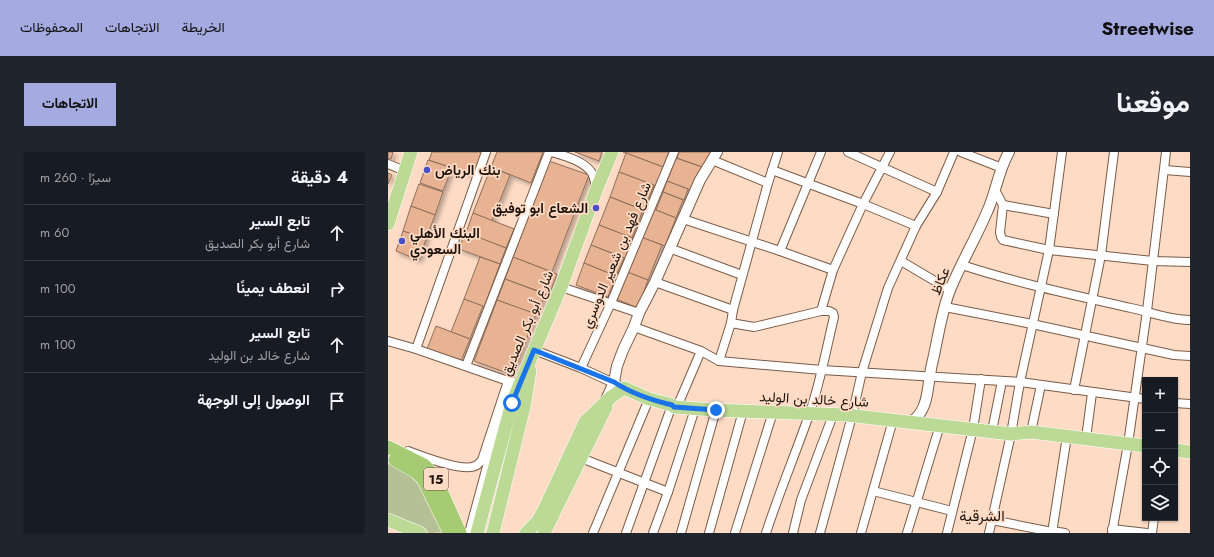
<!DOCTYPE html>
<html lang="ar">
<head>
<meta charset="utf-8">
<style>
  body { margin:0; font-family:Jost,Vazirmatn,sans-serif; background:#20242c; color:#f1f3f6; direction:rtl }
  .controls { position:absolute; right:12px; bottom:12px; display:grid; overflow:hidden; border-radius:0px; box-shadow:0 1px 3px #0004 }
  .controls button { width:36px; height:36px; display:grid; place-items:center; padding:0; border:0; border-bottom:1px solid #363941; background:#171b24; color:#f1f3f6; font:20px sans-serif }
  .stop { position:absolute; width:12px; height:12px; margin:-9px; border:3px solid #1a73e8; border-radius:50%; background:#fff }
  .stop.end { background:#1a73e8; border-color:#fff; box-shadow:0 1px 4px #0008 }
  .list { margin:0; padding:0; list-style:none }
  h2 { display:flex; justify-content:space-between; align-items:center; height:52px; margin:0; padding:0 16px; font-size:17px }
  h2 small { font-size:13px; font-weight:400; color:#9ea1a6 }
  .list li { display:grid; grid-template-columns:26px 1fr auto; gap:12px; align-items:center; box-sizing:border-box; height:56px; padding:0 16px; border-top:1px solid #363941 }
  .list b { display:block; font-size:15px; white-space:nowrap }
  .list p { margin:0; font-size:13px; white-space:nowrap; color:#9ea1a6 }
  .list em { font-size:13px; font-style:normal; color:#9ea1a6 }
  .icon { flex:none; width:22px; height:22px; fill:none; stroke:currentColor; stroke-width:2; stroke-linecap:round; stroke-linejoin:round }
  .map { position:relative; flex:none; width:802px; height:381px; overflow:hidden; direction:ltr; border-radius:0px }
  header { display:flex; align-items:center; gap:24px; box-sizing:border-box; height:56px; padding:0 20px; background:#a5aae0; color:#111 }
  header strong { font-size:19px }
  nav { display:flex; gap:22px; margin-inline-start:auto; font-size:14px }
  .intro { display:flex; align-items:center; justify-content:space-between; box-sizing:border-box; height:96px; padding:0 24px }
  h1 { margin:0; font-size:28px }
  .button { padding:10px 18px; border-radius:0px; background:#a5aae0; color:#111; font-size:14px; font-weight:700 }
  main { display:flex; gap:24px; padding:0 24px }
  aside { flex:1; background:#171b24; border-radius:0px; box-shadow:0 1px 3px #0004 }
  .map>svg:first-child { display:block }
</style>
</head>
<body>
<header>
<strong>Streetwise</strong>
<nav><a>الخريطة</a><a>الاتجاهات</a><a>المحفوظات</a></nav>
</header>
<div class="intro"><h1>موقعنا</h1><a class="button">الاتجاهات</a></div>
<main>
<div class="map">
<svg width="802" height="381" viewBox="0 0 802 381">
  <defs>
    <filter id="shadow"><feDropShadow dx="3" dy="3" stdDeviation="2" flood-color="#0004"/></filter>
  </defs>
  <rect width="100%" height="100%" fill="#fedbc5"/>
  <path fill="#b5c097" d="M0 312C8 315 17 318 23 324 36 335 45 357 54 372L55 380 42 381 0 364Z"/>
  <g fill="#e7b392" stroke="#8e6f5b" filter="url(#shadow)">
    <polygon points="0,0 5,0 3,7 0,6"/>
    <polygon points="44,0 96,0 87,24 41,8"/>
    <polygon points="109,0 155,0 143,31 103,15"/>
    <polygon points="187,0 214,0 211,9"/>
    <polygon points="235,0 281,0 275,15"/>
    <polygon points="291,0 325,0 314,15 289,6"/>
    <polygon points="238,1 275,15 268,34 231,20"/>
    <polygon points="288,6 314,15 305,39 279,29"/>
    <polygon points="40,8 64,16 55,39 32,31"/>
    <polygon points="161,9 201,23 164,120 125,105"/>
    <polygon points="103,15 122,23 104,69 85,61"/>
    <polygon points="231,20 266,33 256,58 222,45"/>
    <polygon points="0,21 4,23 0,32"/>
    <polygon points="279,29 300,37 296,48 275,40"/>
    <polygon points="31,32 55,40 47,63 23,54"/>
    <polygon points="275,40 295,48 288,66 268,58"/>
    <polygon points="222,45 255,58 244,86 211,73"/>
    <polygon points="23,54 47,63 38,87 15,79"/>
    <polygon points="263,56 288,66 277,94 253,85"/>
    <polygon points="85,61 126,77 118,96 78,81"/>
    <polygon points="211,73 245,86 237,106 203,93"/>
    <polygon points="15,79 38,87 31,108 8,99"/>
    <polygon points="77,80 118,96 112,112 71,97"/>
    <polygon points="253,85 274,93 260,128 239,120"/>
    <polygon points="203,93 236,106 228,124 196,111"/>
    <polygon points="92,105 112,112 96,155 76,147"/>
    <polygon points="125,105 169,122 161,143 117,127"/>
    <polygon points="196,111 228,124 220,145 188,133"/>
    <polygon points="239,120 260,128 250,156 228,147"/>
    <polygon points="117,127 157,142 149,163 109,148"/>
    <polygon points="76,147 95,154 82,187 63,180"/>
    <polygon points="109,148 148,162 125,223 86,209"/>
    <polygon points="48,174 82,187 73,209 39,197"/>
  </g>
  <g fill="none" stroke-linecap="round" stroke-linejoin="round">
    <defs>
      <g id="minor">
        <path d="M164 0C177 4 196 9 204 21 206 25 207 31 209 36"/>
        <polyline points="460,0 549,40"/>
        <polyline points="573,0 614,16"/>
        <polyline points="324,8 380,31"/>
        <polyline points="0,12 17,19"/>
        <polyline points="384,18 475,52 528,74"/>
        <polyline points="777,18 802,20"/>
        <polyline points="607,38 615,53 612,80 613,85 615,88 661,98 765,109 802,110"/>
        <polyline points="615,53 666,62"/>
        <polyline points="295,67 392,99 433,0"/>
        <polyline points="281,96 354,123"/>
        <polyline points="392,99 445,118"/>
        <polyline points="513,109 562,138"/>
        <path d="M574 113C629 131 686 143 743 156 762 160 782 168 802 168"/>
        <polyline points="267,130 345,158"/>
        <polyline points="173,135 251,161"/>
        <polyline points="557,155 644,172 786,203 802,204"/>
        <polyline points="433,159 445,118 475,52 502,0"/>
        <path d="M343 171 366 175 433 159H441L445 161 446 165C438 198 432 232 421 263 407 303 391 341 378 381"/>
        <polyline points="246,175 313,199 331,209 434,218 632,230 757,247"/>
        <path d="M0 189 28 197 120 229 94 308C92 310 90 313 87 314 75 320 33 304 20 299"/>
        <polyline points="28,197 98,0"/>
        <polyline points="146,198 193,216 230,233"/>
        <polyline points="331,209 343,171 345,158 380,31 390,0"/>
        <polyline points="78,214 161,0"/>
        <polyline points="193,216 223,151 286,0"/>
        <polyline points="686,238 713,103 726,0"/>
        <polyline points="787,251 802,252"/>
        <polyline points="289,255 313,199"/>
        <polyline points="604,279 614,229"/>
        <polyline points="643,280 653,233"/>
        <polyline points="698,286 704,241"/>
        <polyline points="193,306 280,340"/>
        <polyline points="485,339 564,359"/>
        <polyline points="604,368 664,380"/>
        <polyline points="724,377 759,381"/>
        <polyline points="664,379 677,381"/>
        <polyline points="205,381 261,247"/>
        <polyline points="238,381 284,253"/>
        <polyline points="265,381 280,340 307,257"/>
        <polyline points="293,381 328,258"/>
        <polyline points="321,381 355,259"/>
        <polyline points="347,381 385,260"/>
        <polyline points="405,381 413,348 445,263"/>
        <polyline points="432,381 464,264 474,220 500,136 528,74 549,40 566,0"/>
        <polyline points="473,381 505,268"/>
        <polyline points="519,381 552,273"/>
        <polyline points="559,381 585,277 593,227"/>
        <polyline points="601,381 623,282 632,230 661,98 674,0"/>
        <polyline points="664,381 679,284"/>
        <polyline points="724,381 740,292 759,159 778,0"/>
        <polyline points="764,381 766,366"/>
      </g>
      <g id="tertiary">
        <polyline points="218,248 226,230 229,214 235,198 246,175 251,161 267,130 312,28 329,0"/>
        <path d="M523 270C542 258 539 232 544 212 550 187 553 161 562 138 573 111 588 86 599 60 608 41 610 19 621 0"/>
        <polyline points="82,381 112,270 126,231 120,229"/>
      </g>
      <g id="primary">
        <polyline points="0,72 23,0"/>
        <polyline points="787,298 802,300"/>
        <polyline points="0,368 32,381"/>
        <polyline points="89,381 124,251 173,135 209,36 224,0"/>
        <polyline points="105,381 136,255 142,219"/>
        <polyline points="138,381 149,370 155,360 197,270 223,245 236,236 261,247 284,253 286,255 325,258 459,263 623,282 643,280 757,294"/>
        <polyline points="156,381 218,255"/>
      </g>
      <g id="trunk">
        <polyline points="0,295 36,313 47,325 72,381"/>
        <polyline points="7,308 28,320 35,327 60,378 60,381"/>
      </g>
    </defs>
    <use href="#minor" stroke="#795b48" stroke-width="10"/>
    <use href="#tertiary" stroke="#795b48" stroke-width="12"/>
    <use href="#primary" stroke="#fff" stroke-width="14"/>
    <use href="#trunk" stroke="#fff" stroke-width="14"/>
    <use href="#minor" stroke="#fff" stroke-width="8"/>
    <use href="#tertiary" stroke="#fff" stroke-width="10"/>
    <use href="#primary" stroke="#bcd996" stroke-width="13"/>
    <use href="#trunk" stroke="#a6cc73" stroke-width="13"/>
  </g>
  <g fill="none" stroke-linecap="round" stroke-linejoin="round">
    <path stroke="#1a73e8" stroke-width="5" d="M124 251 146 198 226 230C244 242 263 248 284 253L286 255 328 258"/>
  </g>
  <g fill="#4850c6" stroke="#fedbc5" stroke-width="1.5">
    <circle cx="39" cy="18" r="4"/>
    <circle cx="208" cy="56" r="4"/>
    <circle cx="14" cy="89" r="4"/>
  </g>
  <g text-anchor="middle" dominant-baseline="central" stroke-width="3.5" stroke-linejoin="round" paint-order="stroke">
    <rect fill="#fedbc5" stroke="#614f43" stroke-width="1" x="36" y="316" width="24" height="22" rx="3"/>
    <g font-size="13" font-weight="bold" fill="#1e130b">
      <text x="48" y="327">15</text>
    </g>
    <g font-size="14" font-weight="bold" fill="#1e130b" stroke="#fedbc5" text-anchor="start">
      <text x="47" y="18">بنك الرياض</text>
      <text x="200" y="56" text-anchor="end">الشعاع ابو توفيق</text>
      <text x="22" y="81">البنك الأهلي<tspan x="22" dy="16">السعودي</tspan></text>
    </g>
    <g font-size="14" fill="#1e130b" stroke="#fedbc5">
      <text transform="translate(228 103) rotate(-67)">شارع فهد بن شعير الدوسري</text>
      <text transform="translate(552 129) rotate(-68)">عكاظ</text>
      <text transform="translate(139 171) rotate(-67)">شارع أبو بكر الصديق</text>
      <text transform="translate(426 247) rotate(3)">شارع خالد بن الوليد</text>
    </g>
    <g font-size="15" fill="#1e130b" stroke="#fedbc5">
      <text x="594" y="364">الشرقية</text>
    </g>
  </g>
</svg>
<div class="controls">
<button>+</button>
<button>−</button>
<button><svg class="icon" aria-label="locate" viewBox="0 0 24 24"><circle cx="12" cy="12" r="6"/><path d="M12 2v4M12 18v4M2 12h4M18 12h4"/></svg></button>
<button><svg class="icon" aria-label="layers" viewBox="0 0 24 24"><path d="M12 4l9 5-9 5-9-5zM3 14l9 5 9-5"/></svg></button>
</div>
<div class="stop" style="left:124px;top:251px"></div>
<div class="stop end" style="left:328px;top:258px"></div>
</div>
<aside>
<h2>4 دقيقة<small>سيرًا · 260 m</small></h2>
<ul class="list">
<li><svg class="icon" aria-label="ahead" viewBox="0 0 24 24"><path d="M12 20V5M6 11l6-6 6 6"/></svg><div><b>تابع السير</b><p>شارع أبو بكر الصديق</p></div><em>60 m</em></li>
<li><svg class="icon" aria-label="right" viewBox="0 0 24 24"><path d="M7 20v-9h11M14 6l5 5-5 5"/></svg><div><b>انعطف يمينًا</b></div><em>100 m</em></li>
<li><svg class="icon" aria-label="ahead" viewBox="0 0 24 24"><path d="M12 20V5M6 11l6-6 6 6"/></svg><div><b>تابع السير</b><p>شارع خالد بن الوليد</p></div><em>100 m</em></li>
<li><svg class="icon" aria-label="arrive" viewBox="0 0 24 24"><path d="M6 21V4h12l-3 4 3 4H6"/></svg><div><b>الوصول إلى الوجهة</b></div></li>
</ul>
</aside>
</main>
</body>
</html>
